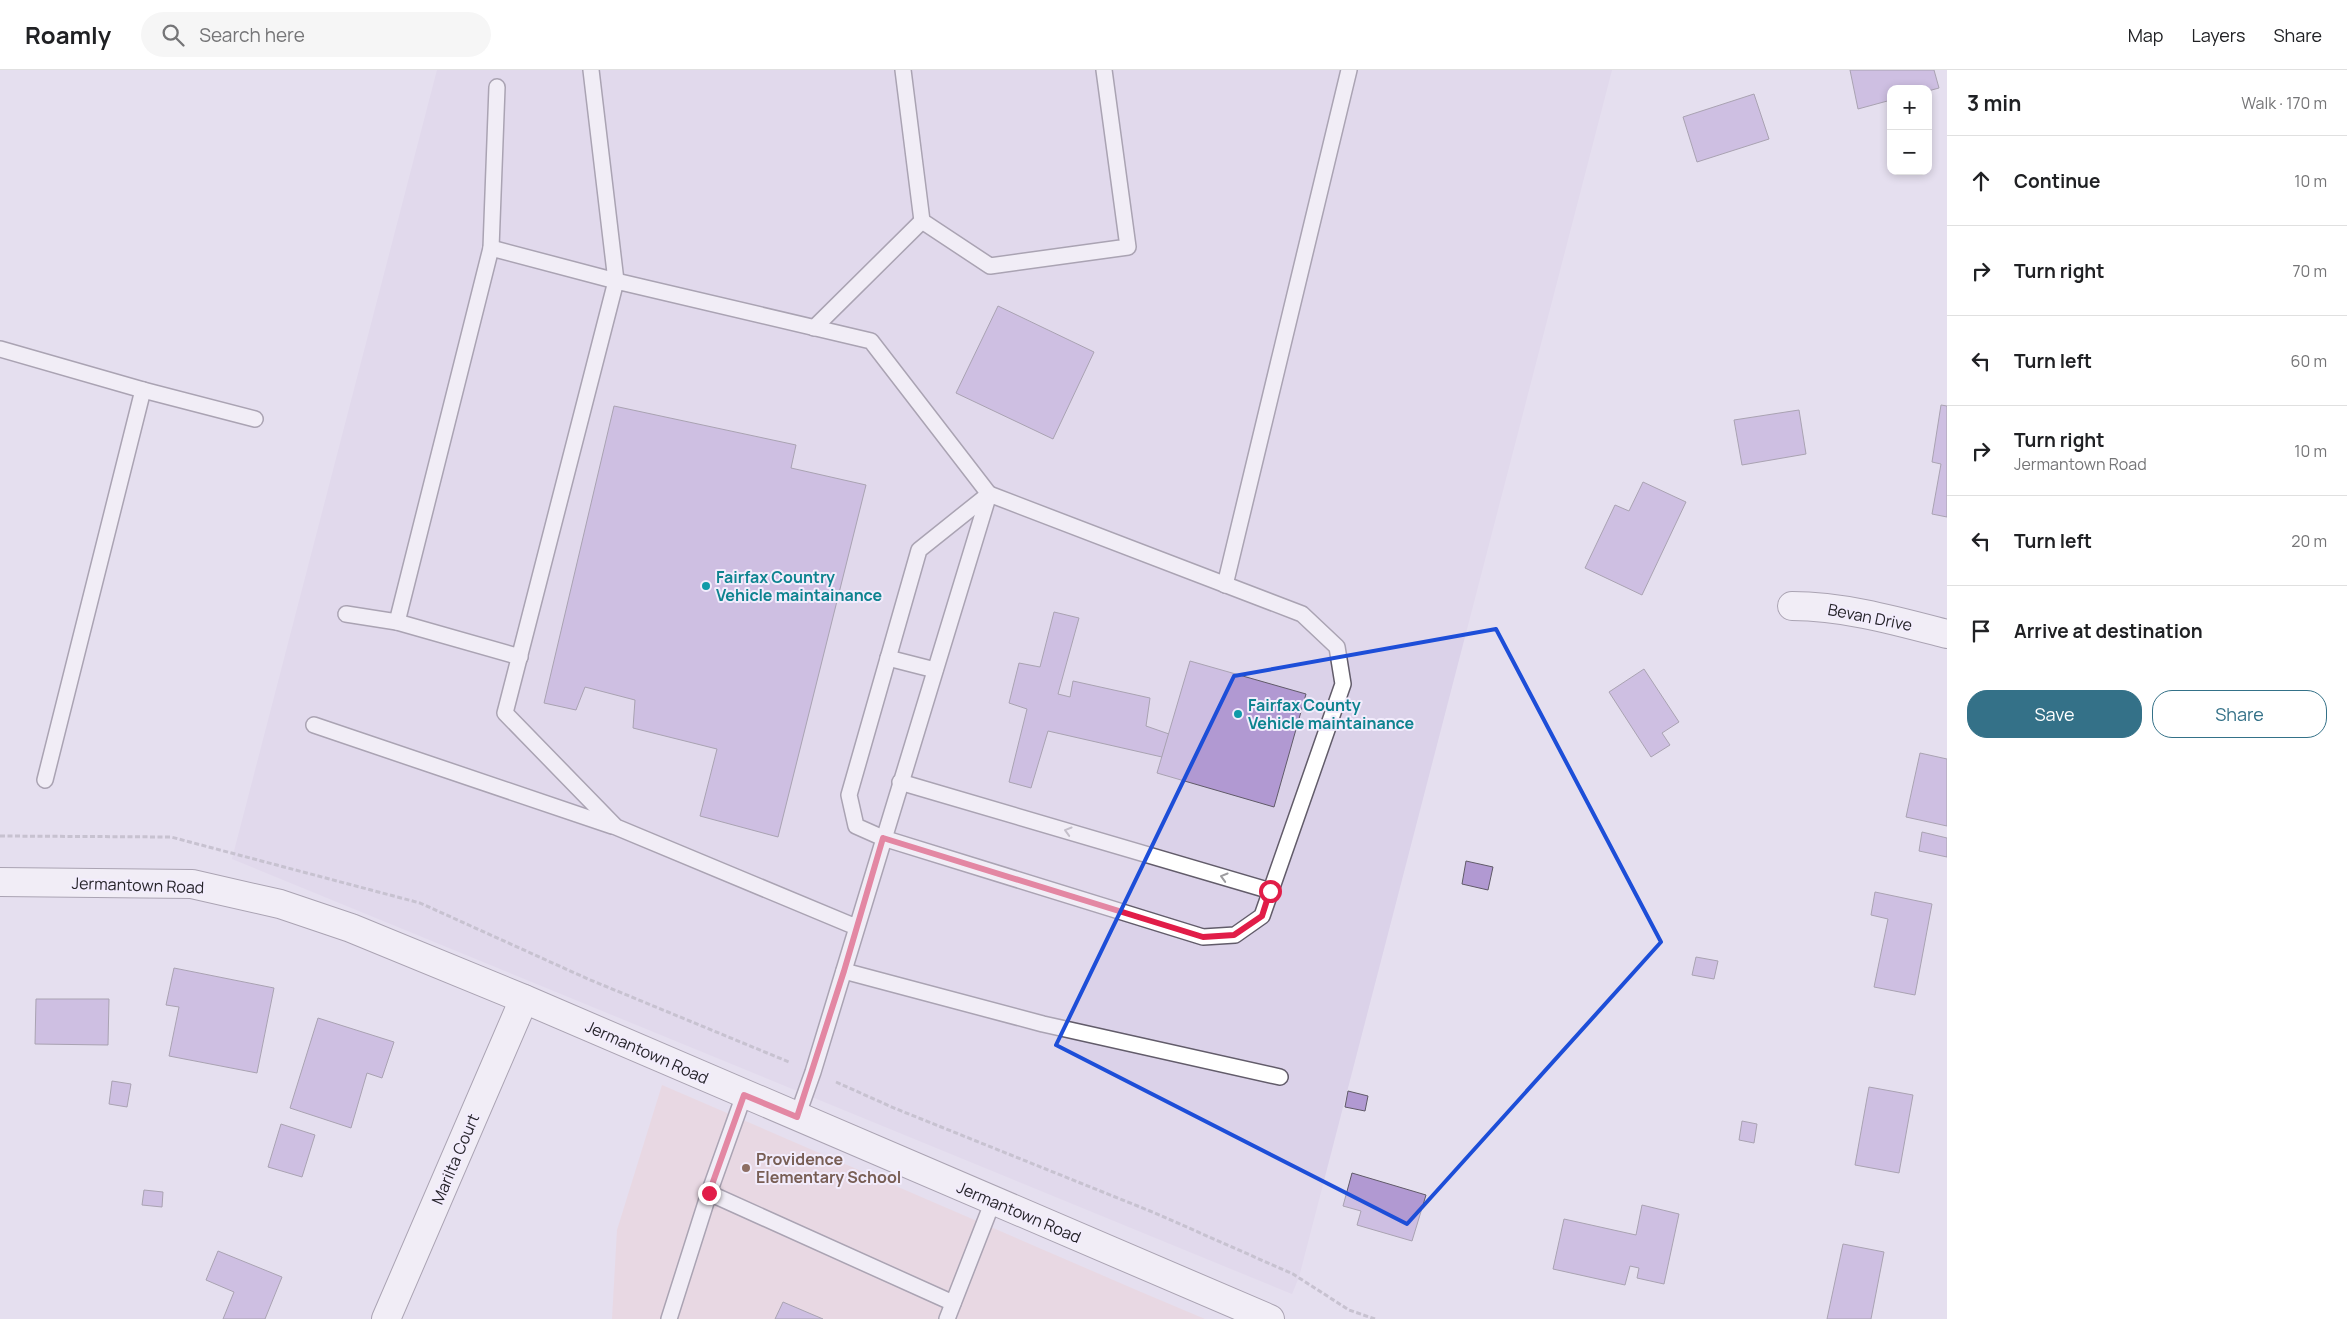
<!DOCTYPE html>
<html lang="en">
<head>
<meta charset="utf-8">
<style>
  body { margin:0; font-family:Manrope,sans-serif; background:#f6f6f6; color:#202124 }
  .controls { position:absolute; right:15px; top:15px; display:grid; overflow:hidden; border-radius:10px; box-shadow:0 2px 8px #0003 }
  .controls button { width:45px; height:45px; display:grid; place-items:center; padding:0; border:0; border-bottom:1px solid #e0e0e0; background:#fff; color:#202124; font:25px sans-serif }
  .stop { position:absolute; width:15px; height:15px; margin:-11px; border:4px solid #e11d48; border-radius:50%; background:#fff }
  .stop.end { background:#e11d48; border-color:#fff; box-shadow:0 1px 5px #0008 }
  .list { margin:0; padding:0; list-style:none }
  h2 { display:flex; justify-content:space-between; align-items:center; height:65px; margin:0; padding:0 20px; font-size:21px }
  h2 small { font-size:16px; font-weight:400; color:#757577 }
  .list li { display:grid; grid-template-columns:32px 1fr auto; gap:15px; align-items:center; box-sizing:border-box; height:90px; padding:0 20px; border-top:1px solid #e0e0e0 }
  .list b { display:block; font-size:19px; white-space:nowrap }
  .list p { margin:0; font-size:16px; white-space:nowrap; color:#757577 }
  .list em { font-size:16px; font-style:normal; color:#757577 }
  .actions { display:flex; gap:10px; padding:15px 20px }
  .actions a { flex:1; padding:11px 0; border:1px solid #347188; border-radius:20px; text-align:center; font-size:18px; color:#347188 }
  .actions .main { background:#347188; color:#fff }
  .icon { flex:none; width:28px; height:28px; fill:none; stroke:currentColor; stroke-width:2; stroke-linecap:round; stroke-linejoin:round }
  .map { position:relative; flex:none; width:1947px; height:1249px; overflow:hidden }
  header { display:flex; align-items:center; gap:30px; box-sizing:border-box; height:70px; padding:0 25px; background:#fff; border-bottom:1px solid #e0e0e0 }
  header strong { font-size:24px }
  nav { display:flex; gap:28px; margin-inline-start:auto; font-size:18px }
  .search { width:350px; height:45px; background:#f6f6f6; display:flex; align-items:center; gap:12px; box-sizing:border-box; padding:0 18px; border-radius:28px; color:#757577; font-size:19px }
  main { display:flex }
  aside { flex:1; background:#fff }
  .map>svg:first-child { display:block }
</style>
</head>
<body>
<header>
<strong>Roamly</strong>
<div class="search"><svg class="icon" aria-label="search" viewBox="0 0 24 24"><circle cx="10" cy="10" r="6"/><path d="M15 15l6 6"/></svg>Search here</div>
<nav><a>Map</a><a>Layers</a><a>Share</a></nav>
</header>
<main>
<div class="map">
<svg width="1947" height="1249" viewBox="0 0 1947 1249">
  <rect width="100%" height="100%" fill="#e5dfef"/>
  <polygon fill="#dbd2e9" points="437,0 1612,0 1299,1207 1292,1224 232,789"/>
  <polygon fill="#ebd1d4" points="662,1015 1141,1222 1205,1249 612,1249 617,1160"/>
  <g fill="#b199d2" stroke="#605a68">
    <polygon points="1850,0 1934,0 1939,18 1928,21 1928,19 1891,19 1891,30 1858,39"/>
    <polygon points="1754,24 1769,69 1697,92 1683,47"/>
    <polygon points="998,236 1094,282 1053,369 956,323"/>
    <polygon points="1941,335 1947,336 1947,447 1932,444 1941,394 1932,392"/>
    <polygon points="614,336 796,375 791,398 866,415 778,767 700,746 717,679 633,658 635,630 585,617 576,640 544,633"/>
    <polygon points="1799,340 1806,384 1742,395 1734,350"/>
    <polygon points="1643,412 1686,432 1642,525 1585,498 1615,435 1629,441"/>
    <polygon points="1054,542 1079,548 1058,624 1070,627 1073,611 1150,628 1146,656 1169,664 1162,687 1048,661 1031,718 1009,712 1027,639 1009,633 1019,593 1040,597"/>
    <polygon points="1190,591 1306,624 1274,737 1157,703"/>
    <polygon points="1644,599 1679,652 1662,663 1670,675 1651,687 1609,622"/>
    <polygon points="1920,683 1947,689 1947,756 1906,747"/>
    <polygon points="1922,762 1947,768 1947,787 1919,781"/>
    <polygon points="1466,791 1493,797 1488,820 1462,814"/>
    <polygon points="1875,822 1932,834 1915,925 1874,917 1888,849 1871,845"/>
    <polygon points="1696,887 1718,891 1714,909 1692,905"/>
    <polygon points="174,898 274,918 257,1003 169,986 179,937 166,935"/>
    <polygon points="36,929 109,929 108,975 35,974"/>
    <polygon points="318,948 394,972 382,1008 367,1003 351,1058 290,1038"/>
    <polygon points="112,1011 131,1014 127,1037 109,1034"/>
    <polygon points="1869,1017 1913,1025 1899,1103 1855,1095"/>
    <polygon points="1348,1021 1368,1026 1365,1041 1345,1037"/>
    <polygon points="1742,1051 1757,1054 1754,1073 1739,1070"/>
    <polygon points="281,1054 315,1065 302,1107 268,1097"/>
    <polygon points="1352,1103 1426,1125 1412,1171 1357,1155 1361,1141 1343,1136"/>
    <polygon points="144,1120 163,1122 162,1137 142,1135"/>
    <polygon points="1642,1135 1679,1144 1664,1214 1637,1208 1639,1198 1630,1196 1625,1215 1553,1199 1564,1149 1636,1165"/>
    <polygon points="1843,1174 1884,1182 1871,1249 1827,1249"/>
    <polygon points="218,1181 282,1207 265,1249 223,1249 234,1222 206,1210"/>
    <polygon points="783,1232 823,1249 775,1249"/>
  </g>
  <g fill="none" stroke-linecap="round" stroke-linejoin="round">
    <defs>
      <g id="lane">
        <polyline points="903,0 922,151 990,196 1128,177 1104,0"/>
        <polyline points="491,178 497,17"/>
        <polyline points="814,258 922,151"/>
        <polyline points="0,279 143,320 45,710"/>
        <polyline points="143,320 255,349"/>
        <polygon points="989,424 1302,544 1337,577 1343,614 1262,846 1235,865 1203,867 883,768 856,756 849,725 919,480"/>
        <polyline points="1225,515 1349,0"/>
        <polyline points="346,544 397,552"/>
        <polyline points="520,587 397,552 491,178 616,211 591,0"/>
        <polyline points="888,588 935,600"/>
        <polyline points="314,655 612,756"/>
        <polyline points="900,712 1271,821"/>
        <polyline points="844,901 1043,954 1280,1007"/>
        <polyline points="797,1047 813,1002 989,424 871,271 616,211 505,643 616,757 856,857"/>
        <polyline points="709,1123 744,1025"/>
        <polyline points="669,1249 709,1123 953,1233"/>
        <polyline points="947,1249 993,1131"/>
      </g>
      <g id="street">
        <path d="M1792 536C1844 536 1897 551 1947 564"/>
        <polyline points="386,1249 524,929"/>
      </g>
      <polyline id="secondary" points="0,812 192,814 280,834 351,858 524,929 1270,1249"/>
    </defs>
    <use href="#lane" stroke="#625c6a" stroke-width="18"/>
    <use href="#street" stroke="#625c6a" stroke-width="30"/>
    <use href="#secondary" stroke="#625c6a" stroke-width="30"/>
    <g stroke="#a39fab" stroke-width="3" stroke-dasharray="5 2.5" stroke-linecap="butt">
      <polyline points="0,766 171,767 420,833 588,909 789,992"/>
      <polyline points="836,1012 894,1038 1155,1143 1293,1204 1349,1240 1375,1249"/>
    </g>
    <use href="#lane" stroke="#fff" stroke-width="15"/>
    <use href="#street" stroke="#fff" stroke-width="28"/>
    <use href="#secondary" stroke="#fff" stroke-width="28"/>
  </g>
  <defs><path id="oneway-chevron" d="M-2-3.5L2.5 0L-2 3.5" fill="none" stroke-width="1.6" stroke-linecap="round" stroke-linejoin="round" transform="scale(1.25)"/></defs>
  <g stroke="#9d9c9f">
    <use href="#oneway-chevron" transform="translate(1068 761) rotate(-164)"/>
    <use href="#oneway-chevron" transform="translate(1224 807) rotate(-164)"/>
  </g>
  <g fill="none" stroke-linecap="round" stroke-linejoin="round">
    <polyline stroke="#e11d48" stroke-width="6" points="709,1123 744,1025 797,1047 844,901 883,768 1203,867 1234,865 1262,846 1270,821"/>
  </g>
  <path d="M0 0H1947V1249H0ZM1496 559 1661 872 1407 1154 1056 975 1234 606Z" fill="#e5dfef" fill-opacity=".55" fill-rule="evenodd"/>
  <path fill="none" stroke="#1d4ed8" stroke-width="4" stroke-linejoin="round" d="M1496 559 1661 872 1407 1154 1056 975 1234 606Z"/>
  <g fill="#0f9aa8" stroke="#f2ecfc" stroke-width="2">
    <circle cx="706" cy="516" r="5"/>
    <circle cx="1238" cy="644" r="5"/>
  </g>
  <circle fill="#8d6e63" stroke="#f2ecfc" stroke-width="2" cx="746" cy="1098" r="5"/>
  <g text-anchor="middle" dominant-baseline="central" stroke-width="4" stroke-linejoin="round" paint-order="stroke">
    <g font-size="16" font-weight="bold" fill="#0d838f" stroke="#f2ecfc" text-anchor="start">
      <text x="716" y="507">Fairfax Country<tspan x="716" dy="18">Vehicle maintainance</tspan></text>
      <text x="1248" y="635">Fairfax County<tspan x="1248" dy="18">Vehicle maintainance</tspan></text>
    </g>
    <g font-size="16" fill="#26242a" stroke="#f2ecfc">
      <text transform="translate(1870 547) rotate(11)">Bevan Drive</text>
      <text transform="translate(138 815) rotate(2)">Jermantown Road</text>
      <text transform="translate(647 982) rotate(24)">Jermantown Road</text>
      <text transform="translate(455 1089) rotate(-67)">Marilta Court</text>
      <text transform="translate(1019 1142) rotate(23)">Jermantown Road</text>
    </g>
    <g font-size="16" font-weight="bold" fill="#785e54" stroke="#f2ecfc" text-anchor="start">
      <text x="756" y="1089">Providence<tspan x="756" dy="18">Elementary School</tspan></text>
    </g>
  </g>
</svg>
<div class="controls">
<button>+</button>
<button>−</button>
</div>
<div class="stop" style="left:1270px;top:821px"></div>
<div class="stop end" style="left:709px;top:1123px"></div>
</div>
<aside>
<h2>3 min<small>Walk · 170 m</small></h2>
<ul class="list">
<li><svg class="icon" aria-label="ahead" viewBox="0 0 24 24"><path d="M12 20V5M6 11l6-6 6 6"/></svg><div><b>Continue</b></div><em>10 m</em></li>
<li><svg class="icon" aria-label="right" viewBox="0 0 24 24"><path d="M7 20v-9h11M14 6l5 5-5 5"/></svg><div><b>Turn right</b></div><em>70 m</em></li>
<li><svg class="icon" aria-label="left" viewBox="0 0 24 24"><path d="M17 20v-9H6M10 6l-5 5 5 5"/></svg><div><b>Turn left</b></div><em>60 m</em></li>
<li><svg class="icon" aria-label="right" viewBox="0 0 24 24"><path d="M7 20v-9h11M14 6l5 5-5 5"/></svg><div><b>Turn right</b><p>Jermantown Road</p></div><em>10 m</em></li>
<li><svg class="icon" aria-label="left" viewBox="0 0 24 24"><path d="M17 20v-9H6M10 6l-5 5 5 5"/></svg><div><b>Turn left</b></div><em>20 m</em></li>
<li><svg class="icon" aria-label="arrive" viewBox="0 0 24 24"><path d="M6 21V4h12l-3 4 3 4H6"/></svg><div><b>Arrive at destination</b></div></li>
</ul>
<div class="actions"><a class="main">Save</a><a>Share</a></div>
</aside>
</main>
</body>
</html>
